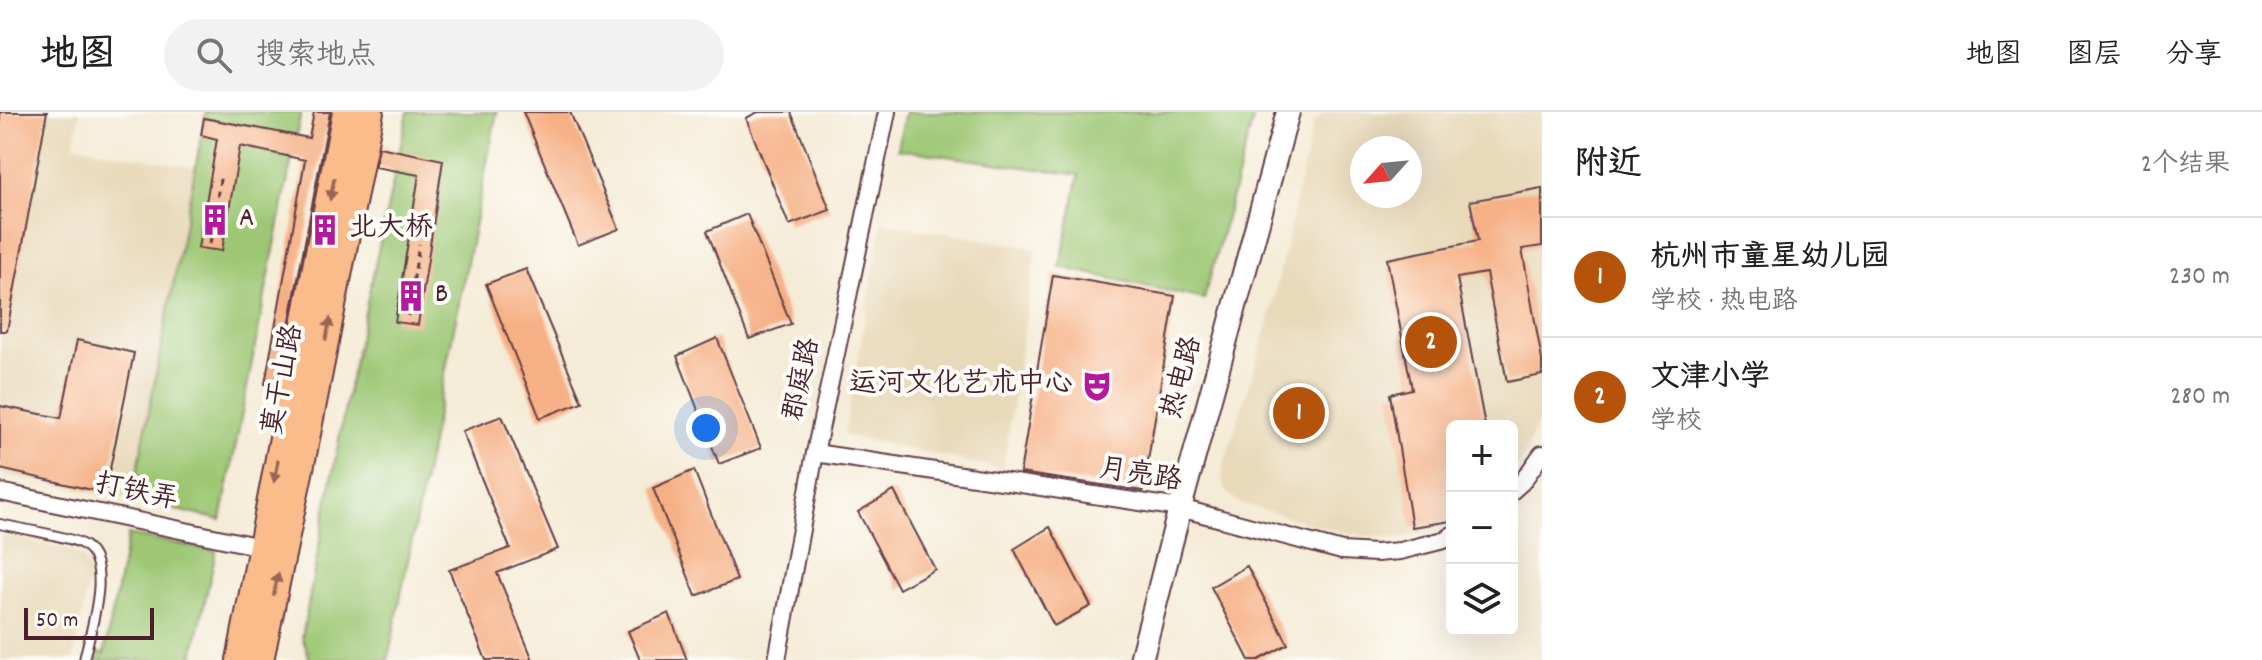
<!DOCTYPE html>
<html lang="zh">
<head>
<meta charset="utf-8">
<style>
  body { margin:0; font-family:Dekko,"LXGW WenKai TC",sans-serif; background:#f2f2f2; color:#222 }
  .controls { position:absolute; right:24px; bottom:24px; display:grid; overflow:hidden; border-radius:12px; box-shadow:0 8px 32px #0002 }
  .controls button { width:72px; height:72px; display:grid; place-items:center; padding:0; border:0; border-bottom:2px solid #e0e0e0; background:#fff; color:#222; font:40px sans-serif }
  .compass { position:absolute; left:1350px; top:24px; width:72px; height:72px; border-radius:50%; background:#fff; box-shadow:0 8px 32px #0002; rotate:243deg }
  .scale { position:absolute; left:24px; bottom:20px; width:130px; box-sizing:border-box; padding-left:8px; border:4px solid #4a1f2b; border-top:0; font-size:22px; line-height:28px; white-space:nowrap; color:#4a1f2b; -webkit-text-stroke:6px #fdfcf7; paint-order:stroke }
  .you { position:absolute; left:706px; top:316px; width:28px; height:28px; margin:-20px; border:6px solid #fff; border-radius:50%; background:#1a73e8; box-shadow:0 0 0 12px #1a73e833 }
  .badge { display:grid; place-items:center; width:52px; height:52px; border-radius:50%; background:#b45309; color:#fff; font-size:26px; font-weight:700 }
  .pin { position:absolute; translate:-50% -50%; border:4px solid #fff; box-shadow:0 2px 8px #0006 }
  .list { margin:0; padding:0; list-style:none }
  h2 { display:flex; justify-content:space-between; align-items:center; height:104px; margin:0; padding:0 32px; font-size:34px }
  h2 small { font-size:26px; font-weight:400; color:#767676 }
  .list li { display:grid; grid-template-columns:52px 1fr auto; gap:24px; align-items:center; box-sizing:border-box; height:120px; padding:0 32px; border-top:2px solid #e0e0e0 }
  .list b { display:block; font-size:30px; white-space:nowrap }
  .list p { margin:0; font-size:26px; white-space:nowrap; color:#767676 }
  .list em { font-size:26px; font-style:normal; color:#767676 }
  .icon { flex:none; width:44px; height:44px; fill:none; stroke:currentColor; stroke-width:2; stroke-linecap:round; stroke-linejoin:round }
  .map { position:relative; flex:none; width:1542px; height:548px; overflow:hidden }
  header { display:flex; align-items:center; gap:48px; box-sizing:border-box; height:112px; padding:0 40px; background:#fff; border-bottom:2px solid #e0e0e0 }
  header strong { font-size:38px }
  nav { display:flex; gap:44px; margin-inline-start:auto; font-size:28px }
  .search { width:560px; height:72px; background:#f2f2f2; display:flex; align-items:center; gap:20px; box-sizing:border-box; padding:0 28px; border-radius:44px; color:#767676; font-size:30px }
  main { display:flex }
  aside { flex:1; background:#fff }
  .map>svg:first-child { display:block }
</style>
</head>
<body>
<header>
<strong>地图</strong>
<div class="search"><svg class="icon" aria-label="search" viewBox="0 0 24 24"><circle cx="10" cy="10" r="6"/><path d="M15 15l6 6"/></svg>搜索地点</div>
<nav><a>地图</a><a>图层</a><a>分享</a></nav>
</header>
<main>
<div class="map">
<svg width="1542" height="548" viewBox="0 0 1542 548">
  <rect width="100%" height="100%" fill="#fdfcf7"/>
  <filter id="ink" filterUnits="userSpaceOnUse"><feTurbulence type="fractalNoise" baseFrequency=".0125" numOctaves="2"/><feDisplacementMap in="SourceGraphic" scale="16" xChannelSelector="R" yChannelSelector="G"/><feConvolveMatrix kernelMatrix="1 2 1 2 8 2 1 2 1" color-interpolation-filters="sRGB"/></filter>
  <filter id="wash" filterUnits="userSpaceOnUse"><feTurbulence type="fractalNoise" baseFrequency=".006" numOctaves="4" result="noise"/><feDisplacementMap in="SourceGraphic" scale="32" xChannelSelector="R" yChannelSelector="G"/><feGaussianBlur stdDeviation="1.8" result="paint"/><feColorMatrix in="noise" values="0 0 0 0 0 0 0 0 0 0 0 0 0 0 0 0 0 1.4 0 .05"/><feComposite in="paint" operator="in"/></filter>
  <g filter="url(#wash)">
    <rect width="100%" height="100%" fill="#f5ecd7"/>
    <g fill="#e8d9ba" fill-rule="evenodd">
      <polygon points="0,0 80,0 74,33 196,56 132,388 0,362"/>
      <path d="M1324 0H1542V301L1524 344 1512 361V314H1452V410L1439 416 1404 426 1373 425 1328 417 1240 391 1227 381 1222 367 1223 355 1268 213 1313 12ZM1362 36H1410V84H1362Z"/>
      <polygon points="882,111 1036,136 1003,357 844,323"/>
      <polygon points="0,423 66,436 83,446 90,461 73,548 0,548"/>
    </g>
    <g fill="#9dc774" stroke="#747350" stroke-width="2">
      <polygon points="206,0 301,0 221,408 132,388"/>
      <polygon points="408,0 497,0 388,548 310,548 302,525 349,274"/>
      <polygon points="905,0 1255,0 1204,187 1060,155 1079,63 898,37"/>
      <polygon points="128,423 216,439 192,548 95,548 95,540 104,542"/>
    </g>
    <g id="blocks">
      <g fill="#f6b085">
        <polygon points="0,0 47,0 7,219 0,219"/>
        <polygon points="314,0 330,0 277,275 265,272 305,48 240,34 222,139 198,136 217,27 201,23 204,6 309,26"/>
        <polygon points="523,0 570,0 619,117 578,133"/>
        <polygon points="758,0 791,0 830,98 789,113 746,6"/>
        <polygon points="379,35 443,48 418,213 395,210 419,63 375,55"/>
        <polygon points="1542,76 1542,134 1522,137 1542,248 1542,263 1507,270 1486,161 1457,166 1485,314 1452,314 1452,388 1449,388 1452,409 1412,415 1390,282 1412,277 1387,147 1478,129 1470,89"/>
        <polygon points="747,102 791,212 749,227 707,119"/>
        <polygon points="526,157 582,290 540,306 486,172"/>
        <polygon points="1053,163 1175,184 1143,379 1020,361"/>
        <polygon points="717,226 761,336 719,352 677,244"/>
        <polygon points="77,228 134,241 105,381 0,357 0,294 61,306"/>
        <polygon points="502,304 558,437 497,461 533,548 486,548 449,458 510,436 462,319"/>
        <polygon points="694,358 737,468 696,484 653,376"/>
        <polygon points="894,379 935,457 899,477 858,400"/>
        <polygon points="1050,415 1091,494 1054,514 1014,437"/>
        <polygon points="1247,454 1288,532 1259,548 1249,548 1211,475"/>
        <polygon points="669,501 687,548 640,548 628,519"/>
      </g>
    </g>
  </g>
  <g filter="url(#ink)">
    <use href="#blocks" fill-opacity="0" stroke="#643e45" stroke-width="2"/>
    <g fill="none" stroke-linecap="round" stroke-linejoin="round">
      <defs>
        <path id="service" d="M0 412C20 417 64 423 80 431 116 447 90 518 84 548"/>
        <g id="minor">
          <polyline points="815,341 1180,396 1342,439 1376,441 1400,439 1444,428 1452,423"/>
          <polyline points="1512,379 1522,370 1542,342"/>
          <polyline points="0,380 261,435"/>
          <polyline points="777,548 815,341 887,0"/>
        </g>
        <polyline id="tertiary" points="1141,548 1180,396 1288,0"/>
        <g id="primary">
          <polyline points="240,548 346,0"/>
          <polyline points="260,548 303,342 370,0"/>
        </g>
      </defs>
      <use href="#service" stroke="#643e45" stroke-width="12"/>
      <use href="#minor" stroke="#643e45" stroke-width="20"/>
      <use href="#tertiary" stroke="#643e45" stroke-width="26"/>
      <use href="#primary" stroke="#643e45" stroke-width="30"/>
      <g stroke="#643e45" stroke-width="3" stroke-dasharray="6 6" stroke-linecap="butt">
        <polyline points="210,132 221,61"/>
        <polyline points="408,204 419,132"/>
      </g>
      <use href="#service" stroke="#fff" stroke-width="8"/>
      <use href="#minor" stroke="#fff" stroke-width="16"/>
      <use href="#tertiary" stroke="#fff" stroke-width="22"/>
      <use href="#primary" stroke="#fabc8b" stroke-width="26"/>
    </g>
    <defs><path id="oneway-solid" d="M-6-.8H1V-3.2L6.5 0L1 3.2V.8H-6Z" transform="scale(2)"/></defs>
    <g fill="#996656">
      <use href="#oneway-solid" transform="translate(332 77) rotate(101)"/>
      <use href="#oneway-solid" transform="translate(328 217) rotate(-79)"/>
      <use href="#oneway-solid" transform="translate(276 359) rotate(101)"/>
      <use href="#oneway-solid" transform="translate(276 472) rotate(-78)"/>
    </g>
  </g>
  <defs>
    <symbol id="building-bare" viewBox="-9 -9 18 18"><path d="M-4-6H4V6H1V3H-1V6H-4ZM-2.5-4.3h1.7v1.8h-1.7ZM.8-4.3h1.7v1.8H.8ZM-2.5-1h1.7V.8h-1.7ZM.8-1h1.7V.8H.8Z" fill="#b5179e" stroke="#fdfcf7" stroke-width="2.5" paint-order="stroke"/></symbol>
    <symbol id="theatre-bare" viewBox="-9 -9 18 18"><path d="M-5-5.5Q0-4 5-5.5V0Q5 5 0 6Q-5 5-5 0ZM-3.3-2.5H-1v1.5H-3.3ZM1-2.5H3.3v1.5H1ZM-2.8 1Q0 5.5 2.8 1Z" fill="#b5179e" stroke="#fdfcf7" stroke-width="2.5" paint-order="stroke"/></symbol>
  </defs>
  <g fill-rule="evenodd">
    <use href="#building-bare" x="193" y="86" width="44" height="44"/>
    <use href="#building-bare" x="303" y="96" width="44" height="44"/>
    <use href="#building-bare" x="389" y="162" width="44" height="44"/>
    <use href="#theatre-bare" x="1075" y="252" width="44" height="44"/>
  </g>
  <g text-anchor="middle" dominant-baseline="central" stroke-width="8" stroke-linejoin="round" paint-order="stroke">
    <g font-size="28" fill="#4a1f2b" stroke="#fdfcf7" text-anchor="start">
      <text x="239" y="108">A</text>
      <text x="349" y="118">北大桥</text>
      <text x="435" y="184">B</text>
      <text x="1073" y="274" text-anchor="end">运河文化艺术中心</text>
    </g>
    <g font-size="28" fill="#4a1f2b" stroke="#fdfcf7">
      <text transform="translate(1184 266) rotate(-75)">热电路</text>
      <text transform="translate(285 268) rotate(-79)">莫干山路</text>
      <text transform="translate(804 268) rotate(-78)">郡庭路</text>
      <text transform="translate(1140 365) rotate(9)">月亮路</text>
      <text transform="translate(136 382) rotate(12)">打铁弄</text>
    </g>
  </g>
</svg>
<div class="controls">
<button>+</button>
<button>−</button>
<button><svg class="icon" aria-label="layers" viewBox="0 0 24 24"><path d="M12 4l9 5-9 5-9-5zM3 14l9 5 9-5"/></svg></button>
</div>
<svg class="compass" viewBox="-18 -18 36 36"><path d="M0-13l5 13h-10z" fill="#e53935"/><path d="M0 13l5-13h-10z" fill="#767676"/></svg>
<div class="scale">50 m</div>
<div class="you"></div>
<div class="pin badge" style="left:1299px;top:301px">1</div>
<div class="pin badge" style="left:1431px;top:230px">2</div>
</div>
<aside>
<h2>附近<small>2个结果</small></h2>
<ul class="list">
<li><span class="badge">1</span><div><b>杭州市童星幼儿园</b><p>学校 · 热电路</p></div><em>230 m</em></li>
<li><span class="badge">2</span><div><b>文津小学</b><p>学校</p></div><em>280 m</em></li>
</ul>
</aside>
</main>
</body>
</html>
